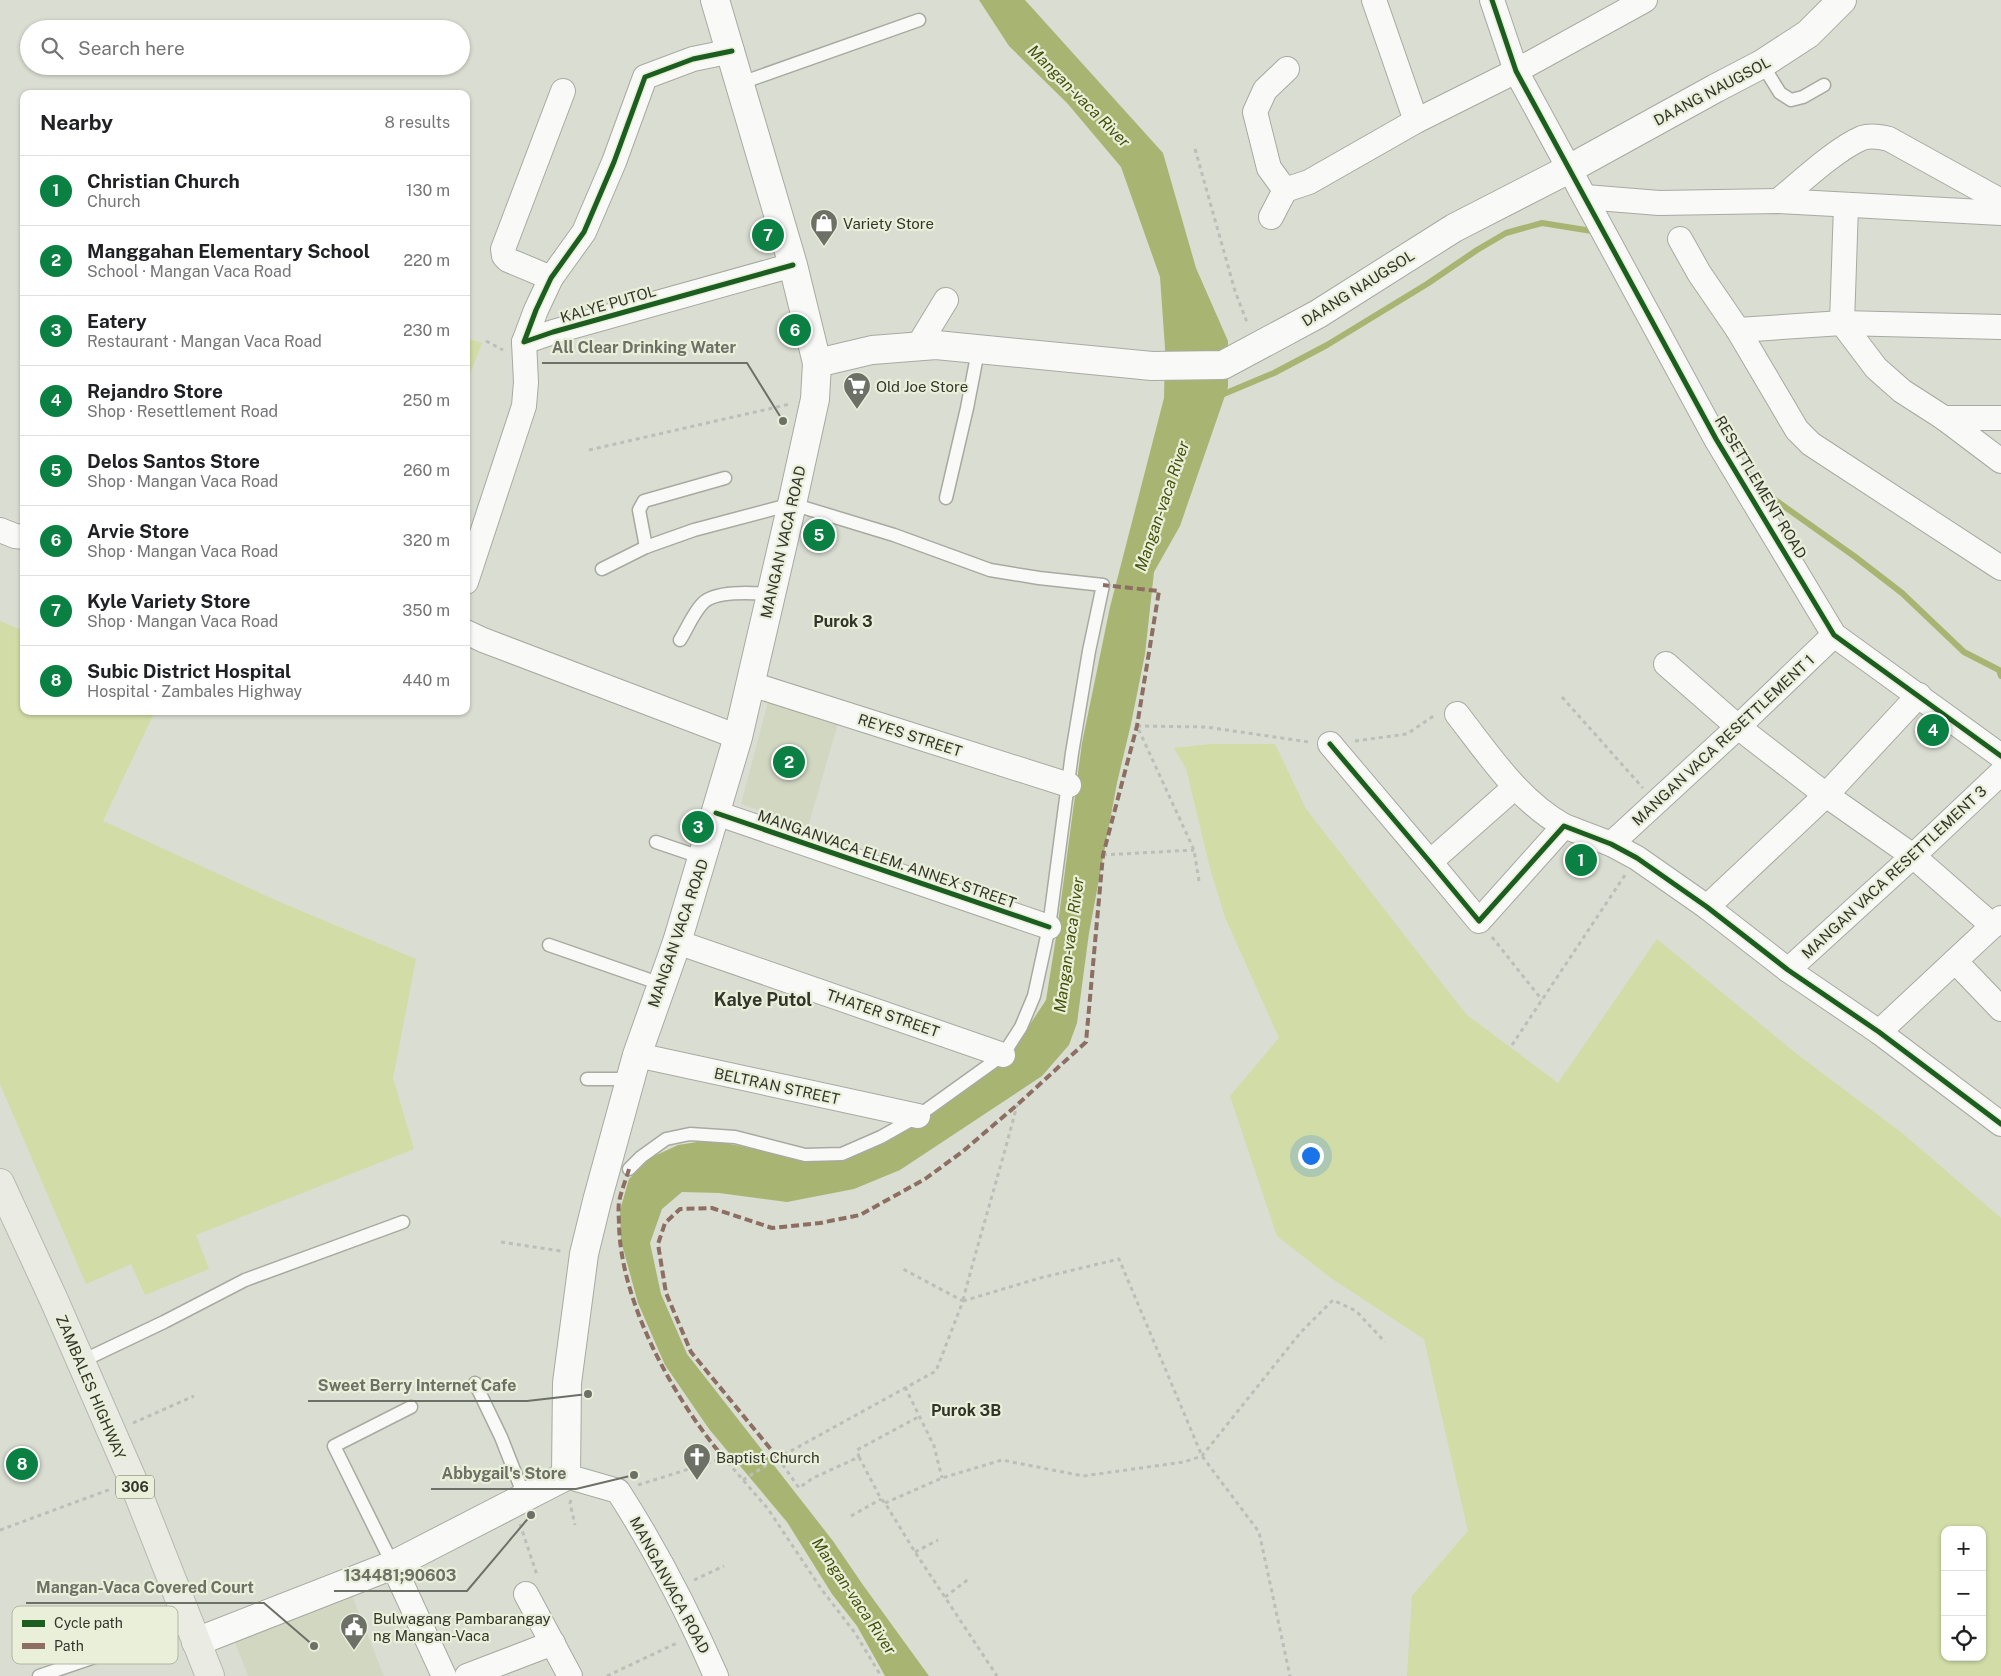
<!DOCTYPE html>
<html lang="en">
<head>
<meta charset="utf-8">
<style>
  body { margin:0; font-family:"Public Sans",sans-serif; background:#f6f6f6; color:#202124 }
  .controls { position:absolute; right:15px; bottom:15px; display:grid; overflow:hidden; border-radius:10px; box-shadow:0 1px 4px #0004 }
  .controls button { width:45px; height:45px; display:grid; place-items:center; padding:0; border:0; border-bottom:1px solid #e0e0e0; background:#fff; color:#202124; font:25px sans-serif }
  .you { position:absolute; left:1310px; top:1155px; width:18px; height:18px; margin:-12px; border:4px solid #fff; border-radius:50%; background:#1a73e8; box-shadow:0 0 0 8px #1a73e833 }
  .badge { display:grid; place-items:center; width:32px; height:32px; border-radius:50%; background:#0b8043; color:#fff; font-size:16px; font-weight:700 }
  .pin { position:absolute; translate:-50% -50%; border:2px solid #fff; box-shadow:0 1px 5px #0006 }
  .list { margin:0; padding:0; list-style:none }
  h2 { display:flex; justify-content:space-between; align-items:center; height:65px; margin:0; padding:0 20px; font-size:21px }
  h2 small { font-size:16px; font-weight:400; color:#757577 }
  .list li { display:grid; grid-template-columns:32px 1fr auto; gap:15px; align-items:center; box-sizing:border-box; height:70px; padding:0 20px; border-top:1px solid #e0e0e0 }
  .list b { display:block; font-size:19px; white-space:nowrap }
  .list p { margin:0; font-size:16px; white-space:nowrap; color:#757577 }
  .list em { font-size:16px; font-style:normal; color:#757577 }
  .icon { flex:none; width:28px; height:28px; fill:none; stroke:currentColor; stroke-width:2; stroke-linecap:round; stroke-linejoin:round }
  .map { position:relative; flex:none; width:2001px; height:1676px; overflow:hidden }
  .search { position:absolute; background:#fff; box-shadow:0 1px 4px #0004; left:20px; top:20px; width:450px; height:55px; display:flex; align-items:center; gap:12px; box-sizing:border-box; padding:0 18px; border-radius:28px; color:#757577; font-size:19px }
  .panel { position:absolute; background:#fff; box-shadow:0 1px 4px #0004; left:20px; top:90px; width:450px; height:625px; border-radius:10px }
  .map>svg:first-child { display:block }
</style>
</head>
<body>
<div class="map">
<svg width="2001" height="1676" viewBox="0 0 2001 1676">
  <rect width="100%" height="100%" fill="#daddd1"/>
  <g fill="#d2d7c2">
    <polygon points="769,698 839,720 808,827 741,804"/>
    <polygon points="351,1593 384,1676 248,1676 234,1640"/>
  </g>
  <g fill="#d1dca6" fill-rule="evenodd">
    <polygon points="466,338 482,343 466,384"/>
    <polygon points="0,621 24,631 24,711 155,711 103,821 275,900 416,959 393,1078 414,1149 196,1235 209,1269 145,1295 131,1264 86,1284 0,1084"/>
    <path d="M1213 744H1275L1306 809 1455 1000 1467 1015 1558 1083 1657 939 1798 1055 1902 1133 2001 1218V1676H1407L1412 1596 1468 1531 1424 1339 1331 1278 1277 1236 1230 1096 1279 1038 1225 917 1210 868 1186 768 1174 748ZM1945 1530H1982V1657H1945Z"/>
  </g>
  <polygon fill="#a8b572" points="979,0 1025,0 1163,153 1196,268 1228,341 1228,387 1180,526 1154,572 1145,654 1131,724 1117,783 1089,933 1077,1023 1069,1045 1042,1076 900,1170 854,1189 787,1202 719,1193 682,1192 662,1209 650,1243 661,1294 687,1354 833,1541 863,1585 929,1676 885,1676 857,1626 832,1594 787,1522 709,1429 665,1365 638,1303 621,1241 620,1210 629,1179 650,1158 678,1145 710,1140 821,1162 857,1154 918,1125 1007,1059 1046,1000 1057,931 1082,743 1110,607 1164,398 1165,348 1160,277 1121,167 1067,103 1009,46"/>
  <g fill="none" stroke-linecap="round" stroke-linejoin="round">
    <g stroke="#a8b572" stroke-width="6">
      <polyline points="1219,396 1274,373 1327,345 1427,284 1477,250 1506,233 1542,223 1598,232"/>
      <polyline points="1754,485 1854,556 1902,593 1964,652 1999,670 2001,676"/>
    </g>
    <defs>
      <g id="lane">
        <polyline points="1762,64 1780,93 1791,100 1803,97 1824,85"/>
        <polyline points="741,83 919,20"/>
        <polyline points="946,498 967,408 978,351"/>
        <polyline points="646,547 639,510 644,501 725,478"/>
        <polyline points="602,569 646,547 694,530 792,504 894,535 990,570 1039,578 1103,585 1089,651 1072,753 1049,927 1034,996 1021,1027 1003,1055 918,1116 881,1137 842,1154 805,1155 735,1137 690,1134 666,1139 641,1157 629,1169"/>
        <path d="M680 640C687 629 693 613 703 603 716 590 754 593 772 594"/>
        <polyline points="656,842 703,858"/>
        <polyline points="549,945 661,984"/>
        <polyline points="587,1079 630,1079"/>
        <polyline points="80,1362 164,1322 245,1280 403,1222"/>
        <polyline points="475,1383 501,1437 525,1498"/>
        <polyline points="393,1565 334,1446 411,1407"/>
        <polyline points="39,1676 189,1625"/>
      </g>
      <g id="street">
        <polyline points="1374,0 1416,121"/>
        <polyline points="1492,0 1516,71 1716,439 1834,635 2001,756"/>
        <polyline points="732,51 693,59 645,77 614,162 584,232 551,278 536,310 524,342 553,332 793,265"/>
        <polyline points="1287,69 1265,90 1255,112 1269,168 1285,190 1309,182 1416,121 1516,71 1645,0"/>
        <polyline points="1585,197 1659,203 1778,201 2001,213"/>
        <path d="M1778 201C1801 182 1836 149 1862 138 1871 135 1881 137 1889 139L2001 201"/>
        <polyline points="1846,206 1842,323 1876,368 1902,391 1944,418 2001,461"/>
        <polyline points="1271,217 1285,190"/>
        <polyline points="1680,239 1699,273 1738,330 1797,430 1811,444 2001,568"/>
        <polyline points="551,278 508,260 504,256 503,249 563,91"/>
        <polyline points="1738,330 1842,323 2001,327"/>
        <polyline points="918,346 946,300"/>
        <polyline points="1944,418 2001,418"/>
        <polyline points="0,530 15,536 24,537"/>
        <polyline points="466,582 524,406 526,382 524,342"/>
        <polyline points="466,632 483,640 738,737"/>
        <polyline points="1666,664 1738,727 1826,795 1913,856 1993,926"/>
        <polyline points="751,684 1069,785"/>
        <path d="M1457 714C1489 755 1518 800 1564 826"/>
        <polyline points="1330,744 1430,862 1479,921 1564,826 1611,844 1637,858 1707,907 1788,970 1879,1032 2001,1124"/>
        <polyline points="716,813 1049,927"/>
        <polyline points="1611,844 1738,727 1834,635"/>
        <polyline points="1430,862 1515,787"/>
        <polyline points="1707,907 1826,795 1919,695"/>
        <polyline points="677,942 1003,1055"/>
        <polyline points="1955,961 2001,1009"/>
        <polyline points="1788,970 1913,856 2001,773"/>
        <polyline points="1879,1032 2001,918"/>
        <polyline points="637,1055 918,1116"/>
        <path d="M566 1476 618 1491C656 1550 688 1612 716 1676"/>
        <polyline points="393,1565 444,1676"/>
        <polyline points="526,1594 570,1676"/>
        <polyline points="467,1676 553,1643"/>
      </g>
      <g id="secondary">
        <polyline points="817,363 872,350 936,345 1152,366 1223,365 1318,314 1454,228 1569,169 1716,88 1762,64 1808,34 1842,0"/>
        <polyline points="196,1642 393,1565 566,1476 567,1383 584,1254 597,1201 637,1055 677,942 738,737 792,504 815,399 817,363 793,265 715,0"/>
      </g>
      <polyline id="primary" points="0,1183 54,1300 133,1481 210,1676"/>
    </defs>
    <use href="#lane" stroke="#a8aaa1" stroke-width="15"/>
    <use href="#street" stroke="#a8aaa1" stroke-width="26"/>
    <use href="#secondary" stroke="#a8aaa1" stroke-width="30"/>
    <use href="#primary" stroke="#b6b8b1" stroke-width="30"/>
    <g stroke="#bcbeb9" stroke-width="3" stroke-dasharray="4 4" stroke-linecap="butt">
      <polyline points="1195,149 1235,291 1248,325"/>
      <polyline points="486,341 503,350"/>
      <polyline points="589,450 790,404"/>
      <polyline points="1562,697 1643,788"/>
      <polyline points="1355,741 1407,734 1435,715"/>
      <polyline points="1103,855 1194,850"/>
      <polyline points="1199,881 1194,850 1137,726 1206,727 1309,742"/>
      <polyline points="1492,937 1542,1000"/>
      <polyline points="1512,1045 1625,875"/>
      <polyline points="501,1242 561,1251"/>
      <path d="M963 1300C980 1235 1000 1171 1017 1105"/>
      <polyline points="963,1301 1040,1278 1119,1259 1202,1456 1259,1532 1290,1676"/>
      <polyline points="905,1387 934,1446 942,1478"/>
      <polyline points="133,1423 194,1396"/>
      <polyline points="859,1457 881,1499 885,1503 915,1552 997,1676"/>
      <polyline points="778,1458 799,1488 813,1478 859,1457 857,1450 920,1416"/>
      <polyline points="743,1480 778,1458 936,1371 963,1301 901,1268"/>
      <polyline points="638,1485 724,1458 768,1509 822,1590 855,1633 881,1676"/>
      <polyline points="571,1500 570,1503 575,1525"/>
      <polyline points="885,1503 942,1478 1002,1460 1083,1476 1184,1462 1202,1456 1301,1332 1333,1300 1356,1311 1385,1342"/>
      <polyline points="851,1516 881,1499"/>
      <polyline points="520,1524 537,1575"/>
      <polyline points="0,1530 111,1489"/>
      <polyline points="915,1552 938,1540"/>
      <polyline points="694,1580 724,1566"/>
      <polyline points="945,1597 970,1578"/>
      <polyline points="607,1676 679,1642"/>
    </g>
    <use href="#lane" stroke="#f9faf8" stroke-width="12"/>
    <use href="#street" stroke="#f9faf8" stroke-width="24"/>
    <use href="#secondary" stroke="#f9faf8" stroke-width="28"/>
    <use href="#primary" stroke="#eaece3" stroke-width="28"/>
    <g stroke="#8d6e63" stroke-width="4" stroke-dasharray="8 4" stroke-linecap="butt">
      <path d="M629 1169C626 1180 621 1191 619 1202 618 1209 619 1218 619 1225 621 1304 674 1399 724 1458"/>
      <polyline points="778,1458 691,1352 666,1293 658,1244 665,1223 680,1209 712,1208 772,1228 820,1223 860,1215 925,1179 962,1152 1017,1105 1086,1042 1103,855 1137,726 1159,591 1103,585"/>
    </g>
    <defs>
      <g id="cycleway">
        <polyline points="1492,0 1516,71 1716,439 1834,635 2001,756"/>
        <polyline points="732,51 693,59 645,77 614,162 584,232 551,278 536,310 524,342 553,332 793,265"/>
        <polyline points="1330,744 1430,862 1479,921 1564,826 1611,844 1637,858 1707,907 1788,970 1879,1032 2001,1124"/>
        <polyline points="716,813 1049,927"/>
      </g>
    </defs>
    <use href="#cycleway" stroke="#e9efd9" stroke-width="8"/>
    <use href="#cycleway" stroke="#1b5e20" stroke-width="5"/>
  </g>
  <defs>
    <symbol id="shop-pin" viewBox="-11 -11 22 30"><path d="M0 17L-7.5 6A9.5 9.5 0 1 1 7.5 6Z" fill="#6d7066" stroke="#e9efd9"/><path d="M-5-2.5h2.3a2.7 3.5 0 0 1 5.4 0H5L5.5 6h-11ZM-1.5-2.5h3a1.5 2.3 0 0 0-3 0Z" fill="#fff"/></symbol>
    <symbol id="supermarket-pin" viewBox="-11 -11 22 30"><path d="M0 17L-7.5 6A9.5 9.5 0 1 1 7.5 6Z" fill="#6d7066" stroke="#e9efd9"/><path d="M-6-5.5h2.5l.6 2H6L4.5 2H-2.5L-4.4-4H-6ZM-1.5 3.2a1.3 1.3 0 1 0 .1 0ZM3 3.2a1.3 1.3 0 1 0 .1 0Z" fill="#fff"/></symbol>
    <symbol id="church-pin" viewBox="-11 -11 22 30"><path d="M0 17L-7.5 6A9.5 9.5 0 1 1 7.5 6Z" fill="#6d7066" stroke="#e9efd9"/><path d="M-1.2-6h2.4v3.5h3.3v2.4h-3.3V6h-2.4V-.1h-3.3v-2.4h3.3Z" fill="#fff"/></symbol>
    <symbol id="civic-pin" viewBox="-11 -11 22 30"><path d="M0 17L-7.5 6A9.5 9.5 0 1 1 7.5 6Z" fill="#6d7066" stroke="#e9efd9"/><path d="M-.6-6.5H3V-4.5H.6V-3L4-1V1h2V6H-6V1h2V-1L-.6-3ZM-1.2 2.5V6h2.4V2.5Z" fill="#fff"/></symbol>
  </defs>
  <g fill-rule="evenodd">
    <use href="#shop-pin" x="808" y="207" width="32" height="43"/>
    <use href="#supermarket-pin" x="841" y="370" width="32" height="43"/>
    <use href="#church-pin" x="681" y="1441" width="32" height="43"/>
    <use href="#civic-pin" x="338" y="1611" width="32" height="43"/>
  </g>
  <g text-anchor="middle" dominant-baseline="central" stroke-width="4.5" stroke-linejoin="round" paint-order="stroke">
    <rect fill="#e9efd9" stroke="#6a6d60" stroke-width="1" x="116" y="1475.5" width="38" height="23" rx="4"/>
    <g font-size="14" font-weight="bold" fill="#33352c">
      <text x="135" y="1487">306</text>
    </g>
    <g font-size="15" fill="#33352c" stroke="#e9efd9">
      <text transform="translate(1712 91) rotate(-28)">DAANG NAUGSOL</text>
      <text transform="translate(1358 288) rotate(-32)">DAANG NAUGSOL</text>
      <text transform="translate(608 304) rotate(-16)">KALYE PUTOL</text>
      <text transform="translate(1761 487) rotate(59)">RESETTLEMENT ROAD</text>
      <text transform="translate(783 542) rotate(-77)">MANGAN VACA ROAD</text>
      <text transform="translate(910 735) rotate(18)">REYES STREET</text>
      <text transform="translate(1723 740) rotate(-43)">MANGAN VACA RESETTLEMENT 1</text>
      <text transform="translate(887 859) rotate(19)">MANGANVACA ELEM. ANNEX STREET</text>
      <text transform="translate(1894 872) rotate(-43)">MANGAN VACA RESETTLEMENT 3</text>
      <text transform="translate(678 933) rotate(-71)">MANGAN VACA ROAD</text>
      <text transform="translate(883 1013) rotate(19)">THATER STREET</text>
      <text transform="translate(777 1086) rotate(12)">BELTRAN STREET</text>
      <text transform="translate(91 1387) rotate(67)">ZAMBALES HIGHWAY</text>
      <text transform="translate(670 1585) rotate(62)">MANGANVACA ROAD</text>
    </g>
    <g font-size="15" fill="#33352c" stroke="#e9efd9" text-anchor="start">
      <text x="843" y="223">Variety Store</text>
      <text x="876" y="386">Old Joe Store</text>
      <text x="716" y="1457">Baptist Church</text>
      <text x="373" y="1618">Bulwagang Pambarangay<tspan x="373" dy="17">ng Mangan-Vaca</tspan></text>
    </g>
    <g font-size="16" font-style="italic" fill="#444f0a" stroke="#e9efd9">
      <text transform="translate(1079 96) rotate(45)">Mangan-vaca River</text>
      <text transform="translate(1162 506) rotate(-71)">Mangan-vaca River</text>
      <text transform="translate(1069 945) rotate(-82)">Mangan-vaca River</text>
      <text transform="translate(854 1596) rotate(56)">Mangan-vaca River</text>
    </g>
    <g font-size="16" font-weight="bold" fill="#33352c" stroke="#e9efd9">
      <text x="843" y="621">Purok 3</text>
      <text x="966" y="1410">Purok 3B</text>
    </g>
    <g font-size="18" font-weight="bold" fill="#33352c" stroke="#e9efd9">
      <text x="763" y="999">Kalye Putol</text>
    </g>
  </g>
  <rect x="12" y="1606" width="166" height="58" rx="8" fill="#e9efd9" stroke="#b2b7a5" stroke-width="1"/>
  <rect x="22" y="1620" width="23" height="7" fill="#1b5e20"/>
  <rect x="22" y="1643" width="23" height="6" fill="#8d6e63"/>
  <g font-size="14" fill="#33352c">
    <text x="54" y="1628">Cycle path</text>
    <text x="54" y="1651">Path</text>
  </g>
  <path fill="none" stroke="#6d7066" stroke-width="2" d="M783 421L747 363H542M588 1394L527 1401H308M634 1475L576 1489H431M531 1515L467 1591H334M314 1646L264 1603H26"/>
  <g fill="#6d7066" stroke="#e9efd9" stroke-width="2">
    <circle cx="783" cy="421" r="5"/>
    <circle cx="588" cy="1394" r="5"/>
    <circle cx="634" cy="1475" r="5"/>
    <circle cx="531" cy="1515" r="5"/>
    <circle cx="314" cy="1646" r="5"/>
  </g>
  <g font-size="16" text-anchor="middle" font-weight="bold" fill="#6d7066" stroke="#e9efd9" stroke-width="4.5" stroke-linejoin="round" paint-order="stroke">
    <text x="644" y="353">All Clear Drinking Water</text>
    <text x="417" y="1391">Sweet Berry Internet Cafe</text>
    <text x="504" y="1479">Abbygail's Store</text>
    <text x="400" y="1581">134481;90603</text>
    <text x="145" y="1593">Mangan-Vaca Covered Court</text>
  </g>
</svg>
<div class="controls">
<button>+</button>
<button>−</button>
<button><svg class="icon" aria-label="locate" viewBox="0 0 24 24"><circle cx="12" cy="12" r="6"/><path d="M12 2v4M12 18v4M2 12h4M18 12h4"/></svg></button>
</div>
<div class="you"></div>
<div class="pin badge" style="left:1581px;top:860px">1</div>
<div class="pin badge" style="left:789px;top:762px">2</div>
<div class="pin badge" style="left:698px;top:827px">3</div>
<div class="pin badge" style="left:1933px;top:730px">4</div>
<div class="pin badge" style="left:819px;top:535px">5</div>
<div class="pin badge" style="left:795px;top:330px">6</div>
<div class="pin badge" style="left:768px;top:235px">7</div>
<div class="pin badge" style="left:22px;top:1464px">8</div>
<div class="search"><svg class="icon" aria-label="search" viewBox="0 0 24 24"><circle cx="10" cy="10" r="6"/><path d="M15 15l6 6"/></svg>Search here</div>
<section class="panel">
<h2>Nearby<small>8 results</small></h2>
<ul class="list">
<li><span class="badge">1</span><div><b>Christian Church</b><p>Church</p></div><em>130 m</em></li>
<li><span class="badge">2</span><div><b>Manggahan Elementary School</b><p>School · Mangan Vaca Road</p></div><em>220 m</em></li>
<li><span class="badge">3</span><div><b>Eatery</b><p>Restaurant · Mangan Vaca Road</p></div><em>230 m</em></li>
<li><span class="badge">4</span><div><b>Rejandro Store</b><p>Shop · Resettlement Road</p></div><em>250 m</em></li>
<li><span class="badge">5</span><div><b>Delos Santos Store</b><p>Shop · Mangan Vaca Road</p></div><em>260 m</em></li>
<li><span class="badge">6</span><div><b>Arvie Store</b><p>Shop · Mangan Vaca Road</p></div><em>320 m</em></li>
<li><span class="badge">7</span><div><b>Kyle Variety Store</b><p>Shop · Mangan Vaca Road</p></div><em>350 m</em></li>
<li><span class="badge">8</span><div><b>Subic District Hospital</b><p>Hospital · Zambales Highway</p></div><em>440 m</em></li>
</ul>
</section>
</div>
</body>
</html>
